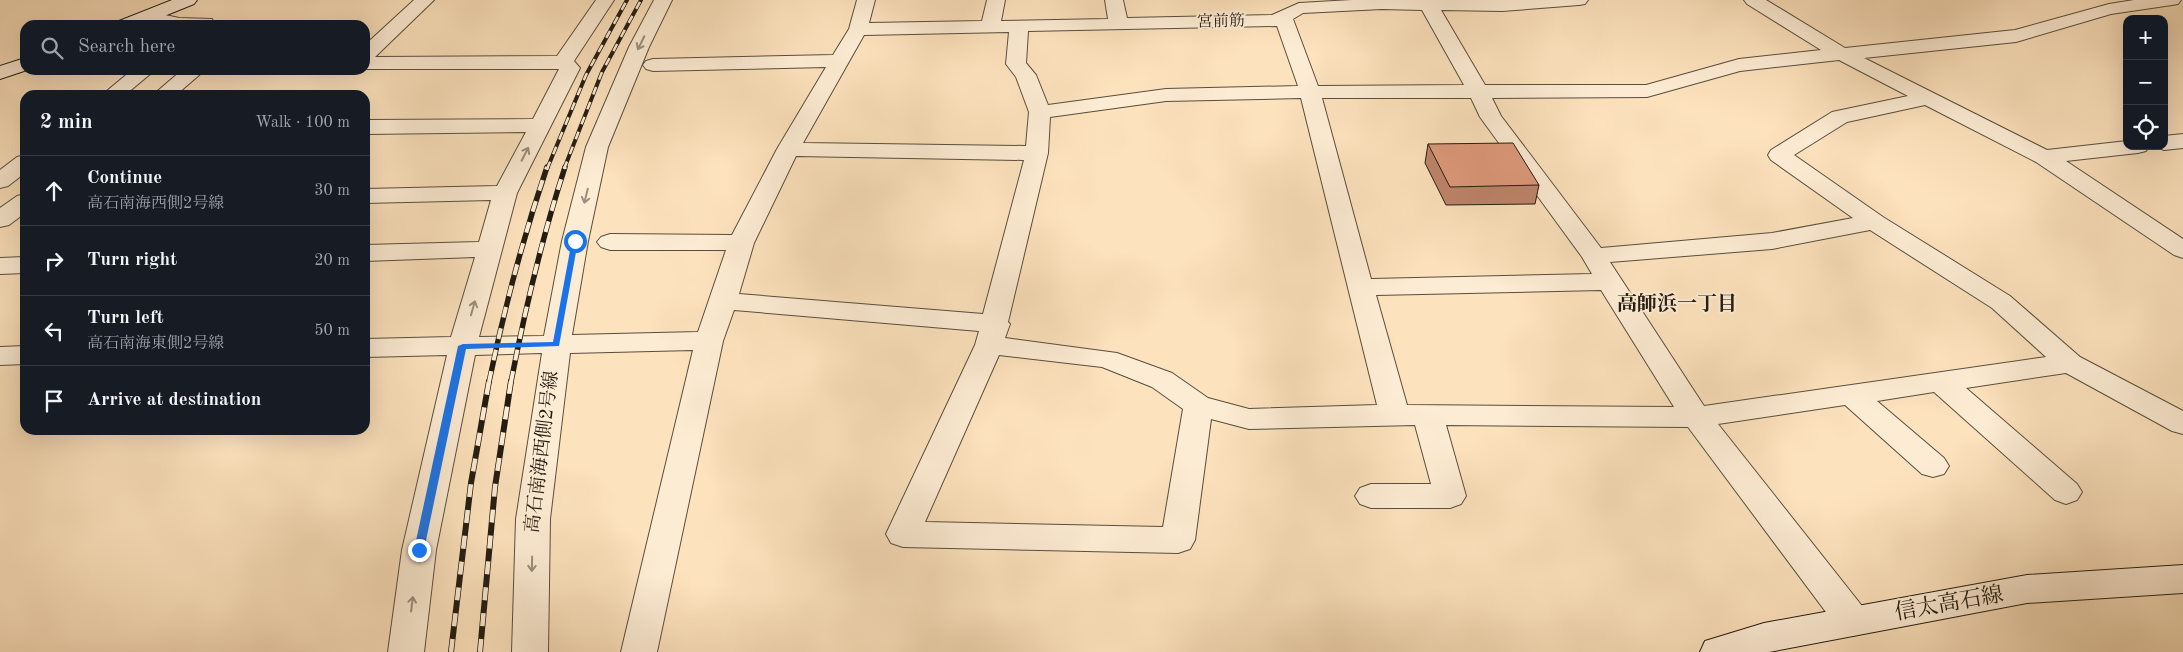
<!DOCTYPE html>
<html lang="en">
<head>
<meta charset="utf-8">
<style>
  body { margin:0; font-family:"Old Standard TT","Noto Serif JP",serif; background:#242831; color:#f1f3f6 }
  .controls { position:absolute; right:15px; top:15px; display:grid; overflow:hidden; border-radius:10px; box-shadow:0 5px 20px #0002 }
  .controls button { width:45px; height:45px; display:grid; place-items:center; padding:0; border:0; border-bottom:1px solid #363941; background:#171b24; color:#f1f3f6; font:25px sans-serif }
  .stop { position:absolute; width:15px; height:15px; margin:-11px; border:4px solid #1a73e8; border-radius:50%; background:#fff }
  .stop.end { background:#1a73e8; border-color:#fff; box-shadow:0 1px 5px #0008 }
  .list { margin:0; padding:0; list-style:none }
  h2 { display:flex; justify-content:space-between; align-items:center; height:65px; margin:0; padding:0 20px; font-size:21px }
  h2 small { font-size:16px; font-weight:400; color:#9ea1a6 }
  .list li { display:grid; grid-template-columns:32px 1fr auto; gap:15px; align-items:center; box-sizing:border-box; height:70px; padding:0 20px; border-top:1px solid #363941 }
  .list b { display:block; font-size:19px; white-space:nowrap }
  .list p { margin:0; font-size:16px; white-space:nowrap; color:#9ea1a6 }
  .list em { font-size:16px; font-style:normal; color:#9ea1a6 }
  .icon { flex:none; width:28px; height:28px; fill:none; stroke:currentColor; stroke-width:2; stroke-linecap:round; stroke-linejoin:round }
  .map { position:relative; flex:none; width:2183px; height:652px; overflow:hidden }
  .search { position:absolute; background:#171b24; box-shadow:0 5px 20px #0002; left:20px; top:20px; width:350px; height:55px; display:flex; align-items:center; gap:12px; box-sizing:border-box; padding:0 18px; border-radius:15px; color:#9ea1a6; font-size:19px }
  .panel { position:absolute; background:#171b24; box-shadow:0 5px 20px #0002; left:20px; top:90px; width:350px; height:345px; border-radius:15px }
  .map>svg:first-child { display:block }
</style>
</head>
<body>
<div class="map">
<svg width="2183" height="652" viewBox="0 0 2183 652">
  <rect width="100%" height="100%" fill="#fce2bd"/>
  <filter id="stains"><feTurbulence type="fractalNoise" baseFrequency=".004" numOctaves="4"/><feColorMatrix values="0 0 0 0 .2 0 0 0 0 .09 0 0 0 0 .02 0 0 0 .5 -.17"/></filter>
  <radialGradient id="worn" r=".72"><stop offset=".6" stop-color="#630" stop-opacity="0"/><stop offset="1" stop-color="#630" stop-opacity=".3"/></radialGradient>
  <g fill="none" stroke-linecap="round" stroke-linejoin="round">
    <defs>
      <g id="street">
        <path d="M414 0H434L375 57 557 56 596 0H614L574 61 580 68 517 193 479 337 544 336 562 241 586 147 629 47 654 0H672L649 47 608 147 588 241 572 335 698 332 726 250H610L601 247 597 242 601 237 610 234 732 235 777 149 826 67 653 71 646 69 643 65 646 61 653 59 833 55 849 29 857 0H875L869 23 982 21 987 0H1005L1001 21 1108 19 1105 0H1123L1127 18 1272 15 1299 3 1352 0H1588L1585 4 1579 5 1502 11 1441 10 1485 85H1646L1739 59 1821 50 1747 4 1744 0H1766L1845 48 2015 30 2109 4 2134 0H2181L2178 4 2172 5 2111 14 2016 42 1864 58 2047 150 2127 141V146H2149L2146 151 2138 153 2066 161 2183 239V258L2174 255 2036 162 1925 105 1847 122 1794 155 1883 217 2010 296 2080 357 2183 411V434L2172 431 2066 373 1966 388 2077 484 2082 492 2077 500 2066 504 2055 500 1934 392 1877 401 1944 458 1949 466 1944 474 1933 477 1922 474 1845 405 1718 424 1866 611 1871 621 1866 631 1853 636 1840 631 1688 427 1446 425 1466 496 1461 504 1450 508H1371L1360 504 1355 496 1360 488 1371 484H1431L1415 425 1249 429 1211 419 1195 540 1190 549 1178 553 903 547 891 543 886 534 975 345 979 331 734 310 723 341 657 652H621L693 350 570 353 550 519 548 652H512L516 519 542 353 475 355 436 550 424 652H388L402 550 447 355 365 357V339L451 337 475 257 365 261V245L479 242 491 200 365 203V189L497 186 526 132 365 134V120L533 119 559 69H365V45ZM1382 9 1422 10 1464 85 1318 86 1293 19 1303 13ZM1277 26 1298 86 1166 89 1048 105 1036 75 1026 63 1028 31ZM1009 32 1006 64 1016 77 1029 112 1026 146 803 143 864 35ZM1839 60 1908 96 1832 112 1771 150 1768 155 1771 160 1853 218 1772 233 1601 248 1501 116 1492 98 1647 97 1740 71ZM1301 98 1377 405 1249 409 1208 398 1172 373 1117 353 1005 338 1010 324 1008 322 1048 153 1050 117 1166 101ZM1322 98H1471L1480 117 1582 257 1592 274 1371 279ZM796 156 1024 160 983 314 739 294 754 243ZM1870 230 1992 308 2046 357 1704 406 1610 262 1772 249ZM1601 290 1674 407 1407 405 1376 295ZM999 355 1102 367 1152 387 1183 409 1163 527 925 522Z"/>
        <polygon points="147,11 179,18 212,19 214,23 213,25 158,25 140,21 138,17 140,13"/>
        <polygon points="132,70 155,70 125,95 102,95"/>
        <polygon points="182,70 205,70 176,95 153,95"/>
        <polygon points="2183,134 2183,148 2164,150 2155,146 2164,146 2164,136"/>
        <polygon points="25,155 25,173 8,186 0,188 0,170 17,157"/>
        <polygon points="25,194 25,213 9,225 0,227 0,208 17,196"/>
        <polygon points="25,257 25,273 0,274 0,258"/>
        <polygon points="25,346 25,364 0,365 0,347"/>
      </g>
      <g id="secondary">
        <polygon points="172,0 197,0 194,4 142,25 117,25 119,21"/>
        <polygon points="25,58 25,70 27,70 0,79 0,66"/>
        <polygon points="2183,565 2183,593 2027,603 1769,652 1700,652 1705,641 1764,623 2027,575"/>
      </g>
    </defs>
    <use href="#street" stroke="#594e3d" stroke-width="2"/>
    <use href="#secondary" stroke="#231c12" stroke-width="2"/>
    <use href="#street" fill="#fdecd4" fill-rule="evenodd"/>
    <use href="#secondary" fill="#fdecd4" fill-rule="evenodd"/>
    <defs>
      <g id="rail-far2">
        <polyline points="547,169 586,75 627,0"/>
        <polyline points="564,169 602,72 641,0"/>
      </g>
      <g id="rail-far1">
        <path d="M489 382C504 309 523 238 547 167"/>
        <path d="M511 382C525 309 542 238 565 167"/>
      </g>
      <g id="rail">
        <polyline points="451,652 471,483 489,381"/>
        <polyline points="480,652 495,487 511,381"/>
      </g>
    </defs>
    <use href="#rail-far2" stroke="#231c12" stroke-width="4"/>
    <use href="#rail-far1" stroke="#231c12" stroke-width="5.5"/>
    <use href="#rail" stroke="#231c12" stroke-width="6"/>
    <use href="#rail-far2" stroke="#fdecd4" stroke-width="2.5" stroke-dasharray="8" stroke-linecap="butt"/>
    <use href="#rail-far1" stroke="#fdecd4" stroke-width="4" stroke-dasharray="11" stroke-linecap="butt"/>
    <use href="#rail" stroke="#fdecd4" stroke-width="4.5" stroke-dasharray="13" stroke-linecap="butt"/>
  </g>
  <polygon fill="#bf846b" stroke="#231c12" points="1428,144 1539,185 1535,204 1446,205 1425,163"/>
  <polygon fill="#de9a7c" stroke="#231c12" points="1513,143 1539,185 1450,187 1428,144"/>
  <defs><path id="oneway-shaft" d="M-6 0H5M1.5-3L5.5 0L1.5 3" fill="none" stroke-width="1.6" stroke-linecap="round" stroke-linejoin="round" transform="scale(1.25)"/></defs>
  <g stroke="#9b8e7d">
    <use href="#oneway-shaft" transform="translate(641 43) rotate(116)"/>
    <use href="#oneway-shaft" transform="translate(525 154) rotate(-63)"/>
    <use href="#oneway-shaft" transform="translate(586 196) rotate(104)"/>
    <use href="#oneway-shaft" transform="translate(473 308) rotate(-74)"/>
    <use href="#oneway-shaft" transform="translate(532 564) rotate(91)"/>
    <use href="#oneway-shaft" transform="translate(412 604) rotate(-83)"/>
  </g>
  <polygon fill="#1a73e8" points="572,240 578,241 559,346 466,349 424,550 423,552 415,552 414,550 458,346 463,344 553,342"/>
  <g text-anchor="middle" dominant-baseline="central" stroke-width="4" stroke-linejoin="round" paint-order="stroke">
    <g font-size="16" fill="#231c12" stroke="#fdecd4">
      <text transform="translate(1221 22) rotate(-1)">宮前筋</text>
    </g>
    <g font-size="19" fill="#231c12" stroke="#fdecd4">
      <text transform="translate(543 452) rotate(-83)">高石南海西側2号線</text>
    </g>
    <g font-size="20" font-weight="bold" fill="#231c12" stroke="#fdecd4">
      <text x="1677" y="305">高師浜一丁目</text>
    </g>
    <g font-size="22" fill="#231c12" stroke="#fdecd4">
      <text transform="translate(1949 604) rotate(-10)">信太高石線</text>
    </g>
  </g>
  <rect width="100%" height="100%" filter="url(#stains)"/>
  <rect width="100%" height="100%" fill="url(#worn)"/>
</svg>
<div class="controls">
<button>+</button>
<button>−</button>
<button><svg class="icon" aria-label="locate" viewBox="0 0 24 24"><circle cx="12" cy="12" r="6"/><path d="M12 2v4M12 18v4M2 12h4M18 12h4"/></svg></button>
</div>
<div class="stop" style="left:575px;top:241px"></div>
<div class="stop end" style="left:419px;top:550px"></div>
<div class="search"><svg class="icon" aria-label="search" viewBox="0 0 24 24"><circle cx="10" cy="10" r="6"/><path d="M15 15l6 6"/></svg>Search here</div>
<section class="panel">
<h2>2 min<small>Walk · 100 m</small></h2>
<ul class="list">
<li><svg class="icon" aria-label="ahead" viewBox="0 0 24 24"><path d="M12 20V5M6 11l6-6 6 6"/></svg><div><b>Continue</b><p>高石南海西側2号線</p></div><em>30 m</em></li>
<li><svg class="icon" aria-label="right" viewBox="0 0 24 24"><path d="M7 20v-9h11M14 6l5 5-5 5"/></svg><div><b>Turn right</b></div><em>20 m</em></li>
<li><svg class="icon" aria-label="left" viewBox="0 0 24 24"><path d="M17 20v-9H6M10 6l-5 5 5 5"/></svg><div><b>Turn left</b><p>高石南海東側2号線</p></div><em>50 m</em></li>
<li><svg class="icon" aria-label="arrive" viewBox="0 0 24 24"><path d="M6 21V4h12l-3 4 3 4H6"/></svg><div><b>Arrive at destination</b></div></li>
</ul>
</section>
</div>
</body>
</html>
